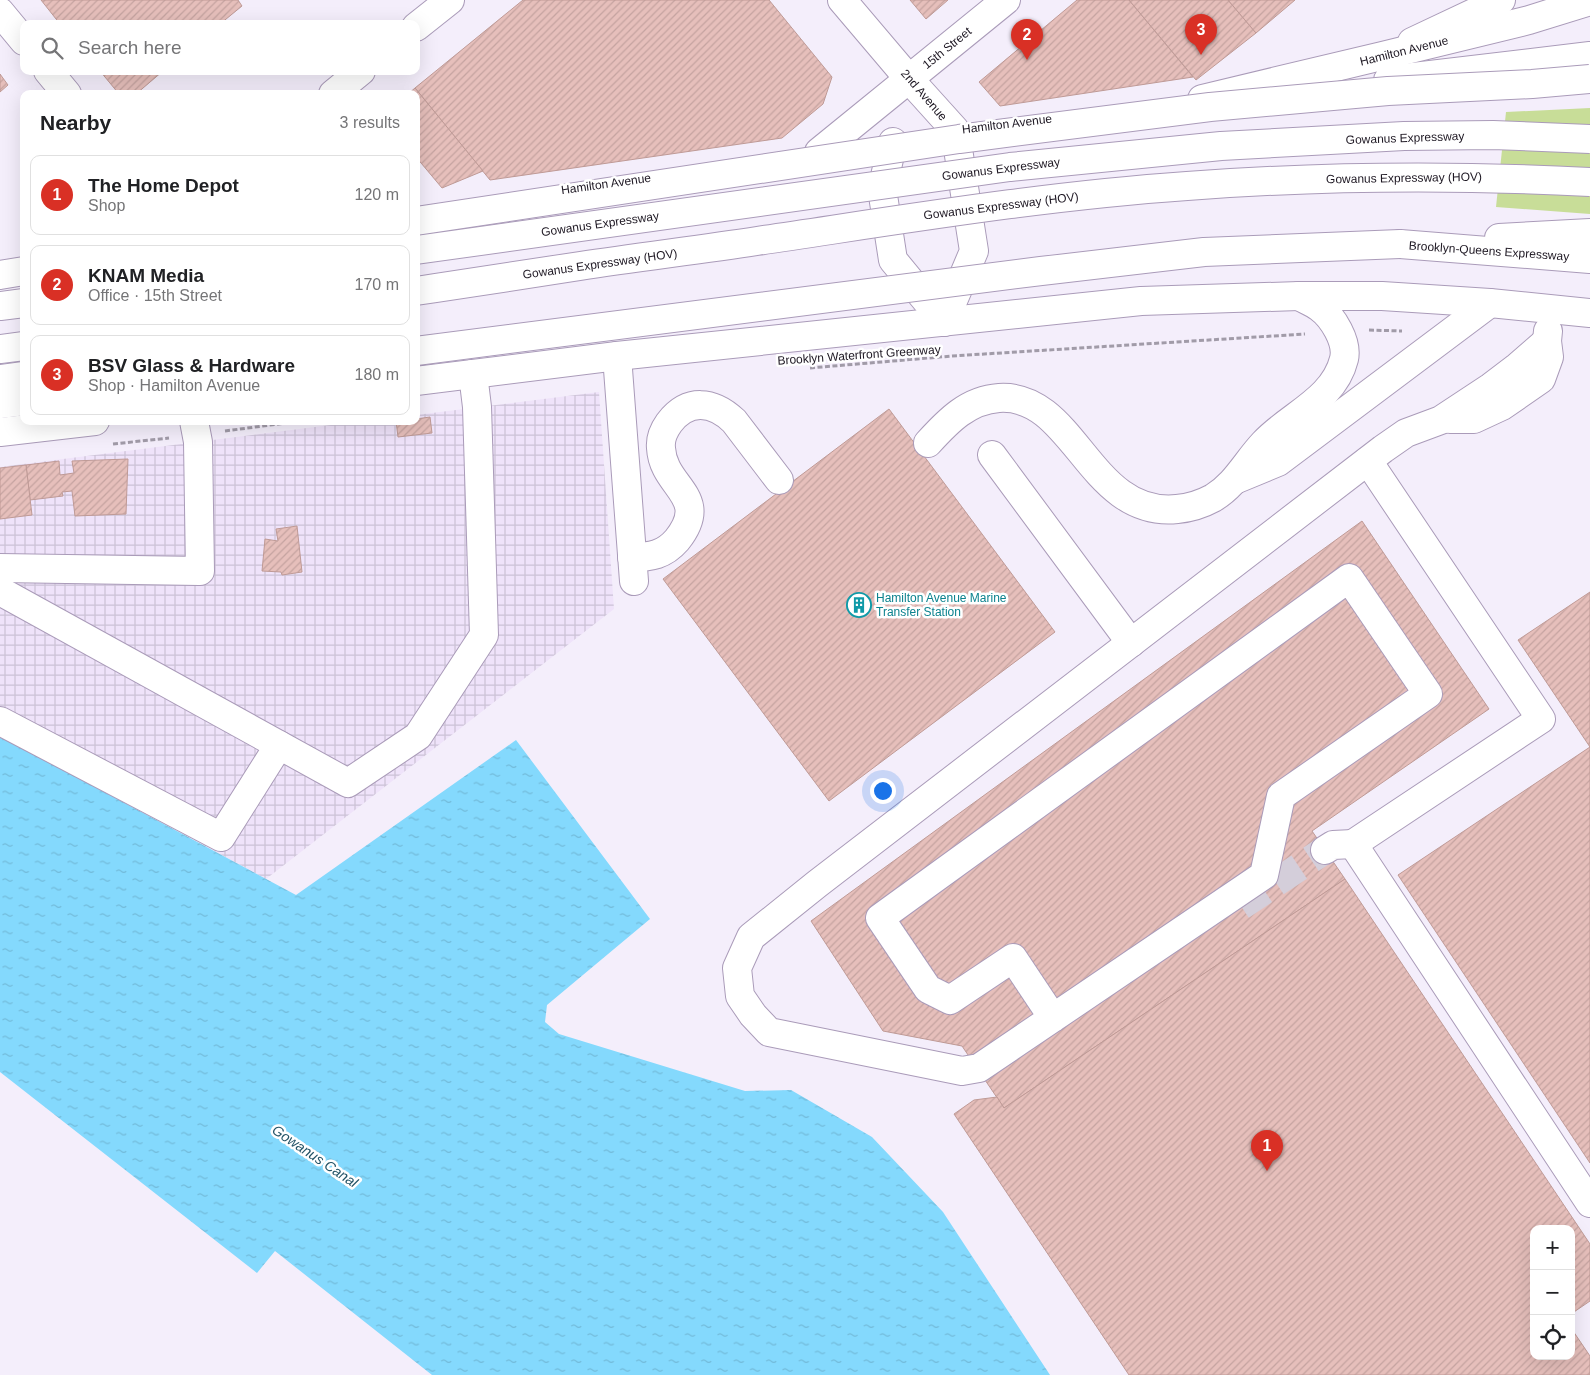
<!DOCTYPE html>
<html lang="en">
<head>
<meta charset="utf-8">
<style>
  body { margin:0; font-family:Helvetica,sans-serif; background:#f6f6f6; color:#202124 }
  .controls { position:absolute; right:15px; bottom:15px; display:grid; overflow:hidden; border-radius:10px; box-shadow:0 5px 20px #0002 }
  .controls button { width:45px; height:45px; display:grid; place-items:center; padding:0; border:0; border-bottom:1px solid #e0e0e0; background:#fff; color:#202124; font:25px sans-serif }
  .you { position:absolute; left:882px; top:790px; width:18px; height:18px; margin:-12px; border:4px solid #fff; border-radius:50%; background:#1a73e8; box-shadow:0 0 0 8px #1a73e833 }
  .badge { display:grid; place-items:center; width:32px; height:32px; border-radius:50%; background:#d93025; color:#fff; font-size:16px; font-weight:700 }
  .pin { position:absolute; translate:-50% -41px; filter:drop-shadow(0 1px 2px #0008) }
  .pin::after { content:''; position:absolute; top:26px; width:18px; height:15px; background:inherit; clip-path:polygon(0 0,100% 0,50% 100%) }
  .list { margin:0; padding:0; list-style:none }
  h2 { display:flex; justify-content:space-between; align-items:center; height:65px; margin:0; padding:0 20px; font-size:21px }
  h2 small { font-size:16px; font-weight:400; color:#757577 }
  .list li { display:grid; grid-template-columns:32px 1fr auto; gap:15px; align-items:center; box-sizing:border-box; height:80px; margin:0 10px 10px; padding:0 10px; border:1px solid #e0e0e0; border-radius:10px }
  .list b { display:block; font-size:19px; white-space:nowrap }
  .list p { margin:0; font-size:16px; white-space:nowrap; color:#757577 }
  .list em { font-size:16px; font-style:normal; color:#757577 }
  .icon { flex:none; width:28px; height:28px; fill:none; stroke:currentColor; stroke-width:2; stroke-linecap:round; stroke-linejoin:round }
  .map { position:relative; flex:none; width:1590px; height:1375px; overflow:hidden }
  .search { position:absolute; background:#fff; box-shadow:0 5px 20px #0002; left:20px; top:20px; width:400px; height:55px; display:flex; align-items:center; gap:12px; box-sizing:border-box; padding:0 18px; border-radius:10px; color:#757577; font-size:19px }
  .panel { position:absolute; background:#fff; box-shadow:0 5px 20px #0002; left:20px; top:90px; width:400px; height:335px; border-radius:10px }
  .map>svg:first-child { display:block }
</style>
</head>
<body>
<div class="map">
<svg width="1590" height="1375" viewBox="0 0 1590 1375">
  <defs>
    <pattern id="industrial-grid" width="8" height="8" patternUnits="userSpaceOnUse" patternTransform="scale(1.25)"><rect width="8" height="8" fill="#efe3fa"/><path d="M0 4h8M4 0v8" fill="none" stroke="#ccc2d6"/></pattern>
    <pattern id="water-ripples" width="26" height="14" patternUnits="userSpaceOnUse" patternTransform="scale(1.25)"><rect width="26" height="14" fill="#84d9fd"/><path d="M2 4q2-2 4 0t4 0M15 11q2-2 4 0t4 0" fill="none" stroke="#72bad9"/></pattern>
    <pattern id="building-hatch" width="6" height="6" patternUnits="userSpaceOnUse" patternTransform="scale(1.25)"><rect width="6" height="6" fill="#e6bfbb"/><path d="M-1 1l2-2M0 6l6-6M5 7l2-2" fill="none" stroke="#c5a3a0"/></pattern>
  </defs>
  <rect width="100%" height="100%" fill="#f4eefb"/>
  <polygon fill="url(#industrial-grid)" points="599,392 614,609 266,879 0,735 0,467 362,421 416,421 416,415"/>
  <polygon fill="#c8dd98" points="1590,108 1590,214 1496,207 1506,112"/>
  <polygon fill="url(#water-ripples)" points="0,736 296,895 516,740 650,919 547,1005 545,1022 559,1034 745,1091 791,1090 872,1137 943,1212 1050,1375 432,1375 275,1251 257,1273 0,1072"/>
  <g fill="url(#building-hatch)" stroke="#bf9a96">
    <polygon points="41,0 238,0 242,6 220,24 60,24"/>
    <polygon points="523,0 769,0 832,77 823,104 782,138 490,180 415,88"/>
    <polygon points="910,0 948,0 926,19"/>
    <polygon points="1077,0 1129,0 1193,77 1000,106 979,82"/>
    <polygon points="1129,0 1228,0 1256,33 1196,80"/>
    <polygon points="1228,0 1295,0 1256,33"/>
    <polygon points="100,71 163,71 136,94 119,94"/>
    <polygon points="0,74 8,85 0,92"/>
    <polygon points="415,88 483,171 442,188 416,157 416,94 408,94"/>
    <polygon points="889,409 1055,632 829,801 663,579"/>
    <polygon points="430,417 432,433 398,437 396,421 416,421 416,419"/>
    <polygon points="128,459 126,514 75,516 72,491 62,492 63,496 30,500 26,465 59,461 60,475 74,473 72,461"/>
    <polygon points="26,465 32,515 0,519 0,468"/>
    <polygon points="1362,521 1489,709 1312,831 1345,879 1004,1108 962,1046 883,1031 811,921"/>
    <polygon points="297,526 302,572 282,575 281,572 262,571 265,539 278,541 276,529"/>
    <polygon points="1590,592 1590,1163 1398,875 1590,747 1518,640"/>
    <polygon points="1345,879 1590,1244 1590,1301 1571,1314 1571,1229 1534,1229 1534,1356 1571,1356 1571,1328 1590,1356 1590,1375 1129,1375 954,1114 974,1100 997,1097 1004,1108"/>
  </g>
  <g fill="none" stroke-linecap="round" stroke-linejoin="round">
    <polyline stroke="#d4ceda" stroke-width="28" stroke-dasharray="28 14" stroke-linecap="butt" points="1241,906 1325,850"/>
    <defs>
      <g id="minor">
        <polyline points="842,0 909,79 955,130 974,251 944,322"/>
        <polyline points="0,12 24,41"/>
        <polyline points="416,27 450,0"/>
        <polyline points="1412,42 1501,0"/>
        <polyline points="48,71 67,94"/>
        <polyline points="333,94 361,71"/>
        <polyline points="819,152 1006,0"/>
        <polyline points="617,356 634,581"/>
        <polyline points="1450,419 1474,419 1502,406 1541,379 1549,357 1547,341 1548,331"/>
        <path d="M928 443C948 421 968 400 999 398 1075 393 1089 518 1177 509 1189 508 1202 504 1213 498 1236 484 1246 462 1264 443 1290 415 1334 400 1344 359 1348 342 1333 317 1319 307 1313 303 1306 300 1299 296"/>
        <polyline points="992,455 1131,643"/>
        <polyline points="1368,461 1541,719 1353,844 1590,1203"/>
        <polyline points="1237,479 1278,462 1490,303"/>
        <path d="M632 557C651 557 664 555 677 540 712 496 663 488 661 448 660 439 664 430 669 423 688 398 713 401 734 421L779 480"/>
        <polyline points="0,568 200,571 198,442 194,421"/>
        <polyline points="0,591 348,783 418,736 484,635 477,407 473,374"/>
        <polyline points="0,721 221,837 279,745"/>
        <polyline points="1325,850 1333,845 1353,844"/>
        <polyline points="1053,1018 1013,958 950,1000 928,989 880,918 1349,578 1428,694 1281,796 1264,875 979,1068 962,1071 769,1032 753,1015 740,996 737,968 751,937 817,884 1383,449 1406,433 1441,420 1491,387 1516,368 1547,341"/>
      </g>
      <g id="major">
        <polyline points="1202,99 1382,56 1529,20 1590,1"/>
        <polyline points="893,142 882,189 893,260 944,322"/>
        <polyline points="0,275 24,271"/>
        <polyline points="0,379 24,376"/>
        <polyline points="416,381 617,356 1141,301 1299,296 1382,296 1490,303 1590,313"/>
        <polyline points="0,432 95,421"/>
      </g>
      <g id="highway">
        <polyline points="1388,80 1590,56"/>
        <polyline points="1499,238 1590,233"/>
        <polyline points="1400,244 1590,259"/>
        <polyline points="0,306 24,303"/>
        <polyline points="0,349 24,346"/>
        <polyline points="0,404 24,401"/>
      </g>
    </defs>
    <use href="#minor" stroke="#aa9bb9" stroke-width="30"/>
    <use href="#major" stroke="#aa9bb9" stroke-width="30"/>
    <use href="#highway" stroke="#aa9bb9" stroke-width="30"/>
    <g stroke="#a19ba8" stroke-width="3" stroke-dasharray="5 2.5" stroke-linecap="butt">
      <polyline points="1369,330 1402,331"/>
      <polyline points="810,368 952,356 1305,334"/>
      <polyline points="225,431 301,421"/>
      <polyline points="113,444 169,438"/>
    </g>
    <use href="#minor" stroke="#fff" stroke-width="28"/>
    <use href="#major" stroke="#fff" stroke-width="28"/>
    <use href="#highway" stroke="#fff" stroke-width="28"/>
    <defs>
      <g id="highway-bridge">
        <polyline points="416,221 959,139 1210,107 1388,91 1532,84 1590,79"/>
        <polyline points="416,250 1010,167 1221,146 1404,136 1493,135 1590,139"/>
        <path d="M416 291C471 283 526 274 580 266 639 257 698 250 757 241 900 220 1042 196 1187 186 1321 176 1456 175 1590 182"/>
        <polyline points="416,351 1041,271 1204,252 1400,244"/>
      </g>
    </defs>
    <use href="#highway-bridge" stroke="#aa9bb9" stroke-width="30" stroke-linecap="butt"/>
    <use href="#highway-bridge" stroke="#fff" stroke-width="28"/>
  </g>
  <defs>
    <symbol id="building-ring" viewBox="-11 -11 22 22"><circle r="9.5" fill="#fff" stroke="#0f9aa8" stroke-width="1.5"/><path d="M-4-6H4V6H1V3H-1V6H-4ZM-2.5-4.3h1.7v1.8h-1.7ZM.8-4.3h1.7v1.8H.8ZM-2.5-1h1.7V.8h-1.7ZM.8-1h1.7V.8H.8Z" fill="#0f9aa8"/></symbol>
  </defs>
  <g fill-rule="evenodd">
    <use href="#building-ring" x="845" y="591" width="28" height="28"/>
  </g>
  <g text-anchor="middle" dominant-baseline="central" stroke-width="5" stroke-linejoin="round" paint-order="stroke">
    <g font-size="12" fill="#1d1722" stroke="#fff">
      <text transform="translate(947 48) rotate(-39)">15th Street</text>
      <text transform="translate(1404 51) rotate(-14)">Hamilton Avenue</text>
      <text transform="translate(924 95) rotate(49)">2nd Avenue</text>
      <text transform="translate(1007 124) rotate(-7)">Hamilton Avenue</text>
      <text transform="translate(1405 138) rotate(-2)">Gowanus Expressway</text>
      <text transform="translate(1001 169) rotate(-7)">Gowanus Expressway</text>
      <text transform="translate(1404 178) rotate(-1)">Gowanus Expressway (HOV)</text>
      <text transform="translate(606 184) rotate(-8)">Hamilton Avenue</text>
      <text transform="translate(1001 206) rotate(-7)">Gowanus Expressway (HOV)</text>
      <text transform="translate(600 224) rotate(-8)">Gowanus Expressway</text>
      <text transform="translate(1489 251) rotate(4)">Brooklyn-Queens Expressway</text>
      <text transform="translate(600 264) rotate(-8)">Gowanus Expressway (HOV)</text>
      <text transform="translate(859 355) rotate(-4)">Brooklyn Waterfront Greenway</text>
    </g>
    <g font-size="12" fill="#0d838f" stroke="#fff" text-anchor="start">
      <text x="876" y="598">Hamilton Avenue Marine<tspan x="876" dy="14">Transfer Station</tspan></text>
    </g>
    <g font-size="14" font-style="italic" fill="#235366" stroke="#fff">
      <text transform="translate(315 1156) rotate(34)">Gowanus Canal</text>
    </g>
  </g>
</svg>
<div class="controls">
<button>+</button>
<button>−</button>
<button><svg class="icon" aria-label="locate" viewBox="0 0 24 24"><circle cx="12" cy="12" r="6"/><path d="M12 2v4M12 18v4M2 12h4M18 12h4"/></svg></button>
</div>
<div class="you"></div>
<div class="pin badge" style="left:1267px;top:1171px">1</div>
<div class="pin badge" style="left:1027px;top:60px">2</div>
<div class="pin badge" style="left:1201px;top:55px">3</div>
<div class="search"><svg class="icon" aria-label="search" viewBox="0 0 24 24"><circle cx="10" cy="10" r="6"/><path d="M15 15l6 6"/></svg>Search here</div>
<section class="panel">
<h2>Nearby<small>3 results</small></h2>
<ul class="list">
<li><span class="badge">1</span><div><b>The Home Depot</b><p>Shop</p></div><em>120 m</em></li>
<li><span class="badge">2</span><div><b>KNAM Media</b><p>Office · 15th Street</p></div><em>170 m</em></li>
<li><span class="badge">3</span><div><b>BSV Glass &amp; Hardware</b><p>Shop · Hamilton Avenue</p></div><em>180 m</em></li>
</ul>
</section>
</div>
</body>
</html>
